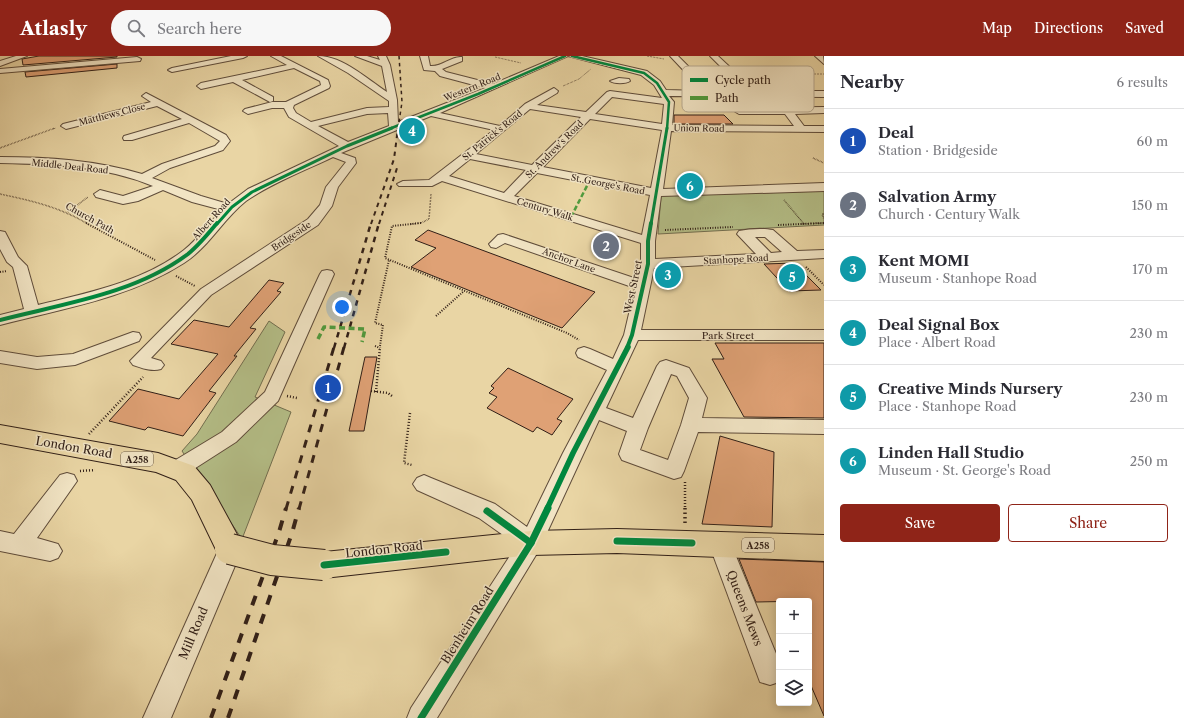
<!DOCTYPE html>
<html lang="en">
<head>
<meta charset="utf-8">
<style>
  body { margin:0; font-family:"Libre Caslon Text",serif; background:#f7f7f7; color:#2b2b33 }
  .controls { position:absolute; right:12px; bottom:12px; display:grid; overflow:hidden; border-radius:4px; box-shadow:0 2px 10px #0003 }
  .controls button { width:36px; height:36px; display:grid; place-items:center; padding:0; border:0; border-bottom:1px solid #e1e1e2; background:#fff; color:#2b2b33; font:20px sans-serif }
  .you { position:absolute; left:342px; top:251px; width:14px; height:14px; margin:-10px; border:3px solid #fff; border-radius:50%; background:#1a73e8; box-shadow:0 0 0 6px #1a73e833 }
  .badge { display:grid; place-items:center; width:26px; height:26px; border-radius:50%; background:#8f2418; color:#fff; font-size:13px; font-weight:700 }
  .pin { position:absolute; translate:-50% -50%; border:2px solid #fff; box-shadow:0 1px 4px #0006 }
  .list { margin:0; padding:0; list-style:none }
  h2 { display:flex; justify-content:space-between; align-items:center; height:52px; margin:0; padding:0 16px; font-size:17px }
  h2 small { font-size:13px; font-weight:400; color:#7c7c81 }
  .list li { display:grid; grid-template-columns:26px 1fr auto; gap:12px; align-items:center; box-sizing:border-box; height:64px; padding:0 16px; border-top:1px solid #e1e1e2 }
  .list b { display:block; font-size:15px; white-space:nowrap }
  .list p { margin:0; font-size:13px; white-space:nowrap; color:#7c7c81 }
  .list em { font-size:13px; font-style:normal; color:#7c7c81 }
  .actions { display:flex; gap:8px; padding:12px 16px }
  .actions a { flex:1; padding:9px 0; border:1px solid #8f2418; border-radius:4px; text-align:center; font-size:14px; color:#8f2418 }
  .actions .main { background:#8f2418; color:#fff }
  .icon { flex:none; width:22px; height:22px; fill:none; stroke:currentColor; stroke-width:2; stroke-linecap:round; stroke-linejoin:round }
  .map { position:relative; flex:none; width:824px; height:662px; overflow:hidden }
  header { display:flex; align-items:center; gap:24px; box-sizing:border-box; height:56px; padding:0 20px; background:#8f2418; color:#fff }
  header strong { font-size:19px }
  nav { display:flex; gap:22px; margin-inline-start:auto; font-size:14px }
  .search { width:280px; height:36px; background:#f7f7f7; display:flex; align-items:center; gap:10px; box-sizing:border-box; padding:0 14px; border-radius:22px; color:#7c7c81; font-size:15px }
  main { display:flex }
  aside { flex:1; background:#fff }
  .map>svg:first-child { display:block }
</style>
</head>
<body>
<header>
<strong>Atlasly</strong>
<div class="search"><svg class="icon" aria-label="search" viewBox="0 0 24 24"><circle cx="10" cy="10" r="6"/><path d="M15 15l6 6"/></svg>Search here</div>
<nav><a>Map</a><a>Directions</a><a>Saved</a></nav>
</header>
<main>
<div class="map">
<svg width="824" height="662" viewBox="0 0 824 662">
  <rect width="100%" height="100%" fill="#e9d5a4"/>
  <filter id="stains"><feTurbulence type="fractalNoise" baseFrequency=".005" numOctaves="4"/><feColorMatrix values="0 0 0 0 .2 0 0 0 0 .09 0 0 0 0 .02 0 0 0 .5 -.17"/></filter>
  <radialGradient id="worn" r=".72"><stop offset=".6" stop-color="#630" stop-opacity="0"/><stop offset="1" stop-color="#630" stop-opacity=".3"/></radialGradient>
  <g fill="#b4be87" stroke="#726e4f">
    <polygon points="824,135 824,169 658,178 661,140"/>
    <polygon points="269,265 285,276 255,341 291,356 242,483 182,395 197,378"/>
  </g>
  <g fill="#dfa175" stroke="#311f17">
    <polygon points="39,0 117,0 117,1 23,9 22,3"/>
    <polygon points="117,8 117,12 26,21 25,16"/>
    <polygon points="674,59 724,59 733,68 674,68"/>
    <polygon points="428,174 595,236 562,272 411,211 436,192 415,184"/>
    <polygon points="794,207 821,234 789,235 764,208"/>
    <polygon points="269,224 284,227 277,235 281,236 250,272 256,273 234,300 237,300 209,335 216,337 183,380 148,371 145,374 109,365 138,333 179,343 218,298 171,288 194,264 229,271"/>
    <polygon points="715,287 824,287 824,362 744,361 712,303 724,303"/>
    <polygon points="365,301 377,301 364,375 349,375"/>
    <polygon points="508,312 573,343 557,363 562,365 552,379 537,371 533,376 487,352 497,341 489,337 494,332 491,330"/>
    <polygon points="720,380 774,396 772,471 702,468"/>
    <polygon points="739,503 824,506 824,660 809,625 809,545 756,546"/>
  </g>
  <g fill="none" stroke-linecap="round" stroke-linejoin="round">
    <defs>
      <g id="minor">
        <polygon points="16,0 27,0 0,10 0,5"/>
        <polygon points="231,0 247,0 243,2 172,16 168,14 172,12"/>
        <path d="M271 0H281L328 24 330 30 329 32 294 49 293 52 296 57 311 66 367 52 389 51V45L348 17 318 0C343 0 367 23 387 36L382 10 355 0H367L380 4 378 0H386L390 9 397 44 398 66 485 32 440 20 435 15 424 14 420 0H428L430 10C442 11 451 0 462 1V5L442 13 446 16 493 28 559 0H582L647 15 660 25 666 34 703 35 670 0H678L713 35H824V41L669 40 674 46 672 69 794 70 785 58H739L734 55 739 52 824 51V57L795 58 804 70H824V76L671 75 663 133 824 127V135L661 140 655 185V203L756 198 737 178 739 175C749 173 763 172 773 174L797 195 824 194V202L654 212 641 274H824V284H638L606 352 633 362 657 310 660 306 666 304 689 312 707 342 702 362 824 364V378L698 376 684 415 681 421 674 423 622 404 619 398 627 375 599 364 539 494 437 662H407L411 652 517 489 479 462 417 434 413 428 417 422 424 419 431 422 495 448 527 471 563 397 607 314 578 301 576 297 578 293 584 291 590 293 613 303 624 279 635 232 505 187 496 192 491 191 489 188 498 179 503 178 637 223 641 208V187L442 125 432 130H399L397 128 403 125 429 124 494 74 431 60 341 97 355 102 356 107 338 131 332 150 318 169 211 239 151 302 161 305 164 309 161 313C152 316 142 312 133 309L130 305 201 233 308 163 320 149 326 131 346 106 333 101C306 114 270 128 246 145 223 163 209 191 184 207 130 242 61 253 0 269V259L24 253 13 211 7 206 0 193V175L5 176 18 201 27 210 38 249C87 237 143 226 184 194 198 183 209 167 222 154L192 146 163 134 138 145 123 148 96 141 94 138 100 134 123 140 153 130C104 110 52 108 0 107V101C48 101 95 104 142 118L162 108 215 90 220 85 189 67 132 84H124L123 82 124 80 182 63 157 50 66 73 61 70 63 68 151 46 142 40 146 37 226 79 230 85 223 94 170 112 152 122 201 140 228 148 248 133 339 90 289 61 284 52H272L248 58 243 55 245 53 272 46H286L321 29 320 25 294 12 242 24 273 41V45L270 46 233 26 201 33 197 30 201 27 287 9ZM568 0 641 19 654 29 662 42 610 35 607 36 586 56 537 49 557 37 558 35 554 32 525 48 500 70 440 57ZM612 41 664 48 662 68 595 58ZM530 53 581 61 532 109 476 98ZM388 57 389 70 348 86 318 70 367 58ZM590 63 662 74 651 132 543 111ZM470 103 526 114 504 137 449 120ZM537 117 650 139 642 179 514 140ZM755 181H765L782 196 771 197ZM671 318 677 320 689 342 681 369 668 404 640 394 648 372Z"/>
        <polygon points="710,0 718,0 733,14 797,15 801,17 797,19 738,19 743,24 739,26 736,26"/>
        <polygon points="815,0 823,0 824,8"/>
        <polygon points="137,1 141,3 140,5 0,17 0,13"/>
        <path d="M619 22 629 23 630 25C626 28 614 28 610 25Z"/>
        <polygon points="327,214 332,215 334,218 278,345 236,386 183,420 176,422 169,420 166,414 169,408 222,376 265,336 320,218 322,215"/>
        <polygon points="133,276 139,277 141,281 139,285 75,309 37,313 0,307 0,295 37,301 73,298"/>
        <polygon points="67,417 74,419 77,425 37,482 58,488 62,495 58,502 50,505 0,495 0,475 14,478 60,419"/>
        <polygon points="720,478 728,481 731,488 779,605 779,626 770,629 760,626 709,488 712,481"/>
        <polygon points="230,483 238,486 242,493 171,662 143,662 222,486"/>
      </g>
      <g id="major">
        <polygon points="0,369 158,397 194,410 210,429 240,484 244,493 240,502 230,506 220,502 192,444 176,424 156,416 0,387"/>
        <polygon points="617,473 824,479 824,505 617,497 531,499 324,522 314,518 310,509 314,500 324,496 531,475"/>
      </g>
    </defs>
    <use href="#minor" stroke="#5f4c3a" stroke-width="2"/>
    <use href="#major" stroke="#311f17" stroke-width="2"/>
    <g stroke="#311f17" stroke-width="1" stroke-dasharray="0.5 1" stroke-linecap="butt">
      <polyline points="647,0 664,3"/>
      <polyline points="495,1 521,7"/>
      <polyline points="808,18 824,18"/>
      <polyline points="563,30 579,23 591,13"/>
      <polyline points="53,73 56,72"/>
    </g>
    <g stroke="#311f17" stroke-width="1.5" stroke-dasharray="0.5 1" stroke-linecap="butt">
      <polyline points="0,92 55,72"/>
      <polyline points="813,102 824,107"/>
      <path d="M0 138C33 145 59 151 88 168"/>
      <polyline points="784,144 804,168"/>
      <polyline points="68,156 88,141"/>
      <polyline points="824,158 822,158 824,163"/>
      <polyline points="411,168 421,167 429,163 431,138"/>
      <polyline points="801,168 824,167"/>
    </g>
    <g stroke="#311f17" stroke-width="2" stroke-dasharray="1 1.5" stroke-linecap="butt">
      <polyline points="86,167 155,204"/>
      <polyline points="421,167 392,170 385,202 567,277 579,284"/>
      <polyline points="778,169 824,167"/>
      <polyline points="665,174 733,171"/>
      <polyline points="806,211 824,229"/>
      <polyline points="0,216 7,215"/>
      <polyline points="176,220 195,230"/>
      <polyline points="436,260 464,235"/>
      <polyline points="375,290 380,292"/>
      <polyline points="380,290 383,269 375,267 389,204"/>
    </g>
    <g stroke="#311f17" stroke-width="2.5" stroke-dasharray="1 2" stroke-linecap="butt">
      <polyline points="371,335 388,337 392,340"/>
      <polyline points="376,336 380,291"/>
      <polyline points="287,340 297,342"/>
      <polyline points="410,357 404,407 412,409"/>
      <polyline points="89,378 143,321"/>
      <polyline points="80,415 95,414"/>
      <polyline points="685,426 685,453"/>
    </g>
    <polyline stroke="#311f17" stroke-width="3.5" stroke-dasharray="1.5 3" stroke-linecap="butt" points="685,452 685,467"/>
    <use href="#minor" fill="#f1e4c4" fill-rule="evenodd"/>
    <use href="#major" fill="#e9d5a4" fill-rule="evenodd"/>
    <polyline stroke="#311f17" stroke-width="1.5" stroke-dasharray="3.5 3.5" stroke-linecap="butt" points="398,73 402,46 399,0"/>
    <g stroke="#311f17" stroke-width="2" stroke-dasharray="4.5 4.5" stroke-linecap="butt">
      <polyline points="371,168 394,103 398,72"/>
      <polyline points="379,168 398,109"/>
    </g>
    <g stroke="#311f17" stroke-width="2.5" stroke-dasharray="5.5 5.5" stroke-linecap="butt">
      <polyline points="334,292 371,167"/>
      <polyline points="344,292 379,167"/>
    </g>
    <g stroke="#311f17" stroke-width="3" stroke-dasharray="8 8" stroke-linecap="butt">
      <polyline points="286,453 334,291"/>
      <polyline points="299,453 344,291"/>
    </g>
    <g stroke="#311f17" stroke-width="4" stroke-dasharray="10 10" stroke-linecap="butt">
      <polyline points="211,662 279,476 286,452"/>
      <polyline points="228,662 292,477 299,452"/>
    </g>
    <defs>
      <polyline id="major-bridge" points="230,493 272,504 324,509"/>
    </defs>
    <use href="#major-bridge" stroke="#311f17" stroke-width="32" stroke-linecap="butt"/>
    <use href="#major-bridge" stroke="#e9d5a4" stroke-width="30"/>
    <polyline stroke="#509a3d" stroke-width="2.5" stroke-dasharray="5 2.5" stroke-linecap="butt" points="571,161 590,124"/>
    <polyline stroke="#509a3d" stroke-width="3.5" stroke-dasharray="6 3.5" stroke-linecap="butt" points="318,283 324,271 365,273 362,286"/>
    <defs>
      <g id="cycleway-far4">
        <polyline points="572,0 644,17 657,27 669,46 667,73"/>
        <polyline points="389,73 478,38 565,0"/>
      </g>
      <g id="cycleway-far3">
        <polyline points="217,168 232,151 252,136 347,90 392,72"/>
        <polyline points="651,168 667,72"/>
      </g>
      <g id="cycleway-far2">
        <path d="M0 264C62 248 135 238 188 198 199 189 208 178 217 167"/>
        <polyline points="627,292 632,279 648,208 648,185 651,167"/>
      </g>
      <polyline id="cycleway-far1" points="547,453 573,397 628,291"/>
      <g id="cycleway">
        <polyline points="487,455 531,487"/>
        <polyline points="617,485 692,487"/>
        <polyline points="324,509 446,496"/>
        <polyline points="421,662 531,487 548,452"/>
      </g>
    </defs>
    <use href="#cycleway-far4" stroke="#f1e4c4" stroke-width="3.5"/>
    <use href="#cycleway-far3" stroke="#f1e4c4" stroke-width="4.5"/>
    <use href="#cycleway-far2" stroke="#f1e4c4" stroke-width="6"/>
    <use href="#cycleway-far1" stroke="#f1e4c4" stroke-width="8"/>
    <use href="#cycleway" stroke="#f1e4c4" stroke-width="10"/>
    <use href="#cycleway-far4" stroke="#00873e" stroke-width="2.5"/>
    <use href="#cycleway-far3" stroke="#00873e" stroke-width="3"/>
    <use href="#cycleway-far2" stroke="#00873e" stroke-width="4"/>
    <use href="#cycleway-far1" stroke="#00873e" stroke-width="5.5"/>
    <use href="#cycleway" stroke="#00873e" stroke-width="7"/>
  </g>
  <g text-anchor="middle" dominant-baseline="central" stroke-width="3" stroke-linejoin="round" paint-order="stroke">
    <g font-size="9" fill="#311f17" stroke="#f1e4c4">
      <text transform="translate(472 31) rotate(-22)">Western Road</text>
      <text transform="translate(112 58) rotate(-14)">Matthews Close</text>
      <text transform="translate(699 72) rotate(1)">Union Road</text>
      <text transform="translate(492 79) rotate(-39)">St. Patrick's Road</text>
      <text transform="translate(554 93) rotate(-45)">St. Andrew's Road</text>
      <text transform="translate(70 110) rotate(6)">Middle Deal Road</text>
      <text transform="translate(608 128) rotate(11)">St. George's Road</text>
      <text transform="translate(545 153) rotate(17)">Century Walk</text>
      <text transform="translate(90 162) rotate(29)">Church Path</text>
      <text transform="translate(211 163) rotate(-48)">Albert Road</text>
      <text transform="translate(291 180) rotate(-34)">Bridgeside</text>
      <text transform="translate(736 203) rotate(-3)">Stanhope Road</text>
      <text transform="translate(569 204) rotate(20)">Anchor Lane</text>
    </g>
    <g fill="#f1e4c4" stroke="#6b5a4b" stroke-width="1">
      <rect x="121" y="396" width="32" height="14" rx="3"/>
      <rect x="742" y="482" width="32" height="14" rx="3"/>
    </g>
    <g font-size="9" font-weight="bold" fill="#311f17">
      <text x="137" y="403">A258</text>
      <text x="758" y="489">A258</text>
    </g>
    <g font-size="10" fill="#311f17" stroke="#f1e4c4">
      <text transform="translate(633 231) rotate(-78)">West Street</text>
      <text x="728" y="279">Park Street</text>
    </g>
    <g font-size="12" fill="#311f17" stroke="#f1e4c4">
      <text transform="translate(74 391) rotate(10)">London Road</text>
      <text transform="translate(384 493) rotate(-6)">London Road</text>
      <text transform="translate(745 552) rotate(69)">Queens Mews</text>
      <text transform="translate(467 569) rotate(-58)">Blenheim Road</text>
      <text transform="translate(193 577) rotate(-67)">Mill Road</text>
    </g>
  </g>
  <rect x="682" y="10" width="132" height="46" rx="6" fill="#f1e4c4" stroke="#b7a990" stroke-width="1"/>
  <rect x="690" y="22" width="18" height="4" fill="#00873e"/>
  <rect x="690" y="40" width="18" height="4" fill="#509a3d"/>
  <g font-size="11" fill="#311f17">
    <text x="715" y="28">Cycle path</text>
    <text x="715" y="46">Path</text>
  </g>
  <rect width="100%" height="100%" filter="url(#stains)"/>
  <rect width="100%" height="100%" fill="url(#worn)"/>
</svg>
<div class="controls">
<button>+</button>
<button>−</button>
<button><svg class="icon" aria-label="layers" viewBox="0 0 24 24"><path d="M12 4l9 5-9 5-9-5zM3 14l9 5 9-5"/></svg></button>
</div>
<div class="you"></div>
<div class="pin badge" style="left:328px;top:332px;background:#1a4fb4">1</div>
<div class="pin badge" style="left:606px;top:190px;background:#6b7280">2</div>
<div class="pin badge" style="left:668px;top:219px;background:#0f9aa8">3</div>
<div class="pin badge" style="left:412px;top:75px;background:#0f9aa8">4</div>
<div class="pin badge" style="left:792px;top:221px;background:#0f9aa8">5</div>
<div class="pin badge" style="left:690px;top:130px;background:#0f9aa8">6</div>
</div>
<aside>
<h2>Nearby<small>6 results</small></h2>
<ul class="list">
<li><span class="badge" style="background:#1a4fb4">1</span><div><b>Deal</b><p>Station · Bridgeside</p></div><em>60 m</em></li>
<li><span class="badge" style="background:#6b7280">2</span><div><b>Salvation Army</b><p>Church · Century Walk</p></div><em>150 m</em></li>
<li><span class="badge" style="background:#0f9aa8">3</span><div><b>Kent MOMI</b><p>Museum · Stanhope Road</p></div><em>170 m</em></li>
<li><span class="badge" style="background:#0f9aa8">4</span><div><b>Deal Signal Box</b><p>Place · Albert Road</p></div><em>230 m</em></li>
<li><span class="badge" style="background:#0f9aa8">5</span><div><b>Creative Minds Nursery</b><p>Place · Stanhope Road</p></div><em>230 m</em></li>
<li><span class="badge" style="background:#0f9aa8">6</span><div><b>Linden Hall Studio</b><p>Museum · St. George's Road</p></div><em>250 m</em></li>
</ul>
<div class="actions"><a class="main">Save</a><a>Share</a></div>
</aside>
</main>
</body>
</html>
